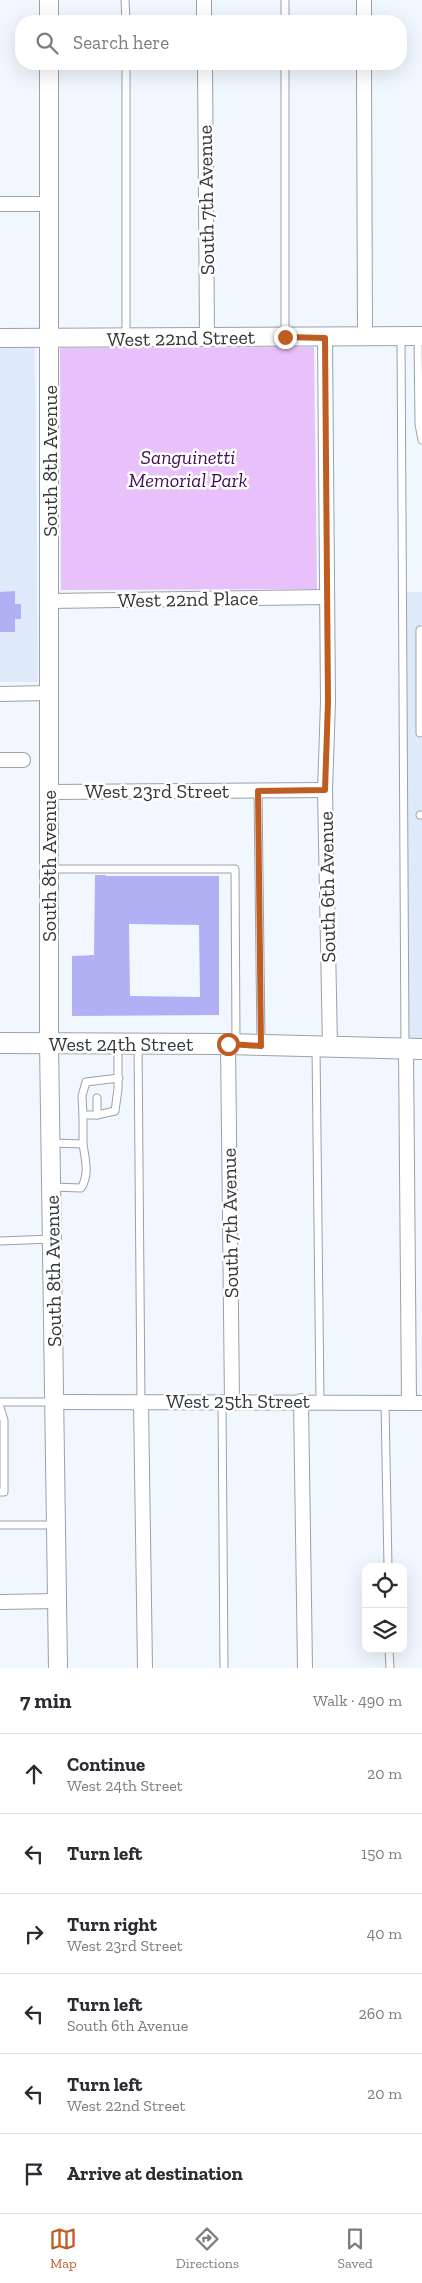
<!DOCTYPE html>
<html lang="en">
<head>
<meta charset="utf-8">
<style>
  body { margin:0; font-family:"Zilla Slab",serif; background:#f7f7f7; color:#2b2b33 }
  .controls { position:absolute; right:15px; bottom:15px; display:grid; overflow:hidden; border-radius:10px; box-shadow:0 5px 20px #0002 }
  .controls button { width:45px; height:45px; display:grid; place-items:center; padding:0; border:0; border-bottom:1px solid #e1e1e2; background:#fff; color:#2b2b33; font:25px sans-serif }
  .stop { position:absolute; width:15px; height:15px; margin:-11px; border:4px solid #bf5c22; border-radius:50%; background:#fff }
  .stop.end { background:#bf5c22; border-color:#fff; box-shadow:0 1px 5px #0008 }
  .list { margin:0; padding:0; list-style:none }
  h2 { display:flex; justify-content:space-between; align-items:center; height:65px; margin:0; padding:0 20px; font-size:21px }
  h2 small { font-size:16px; font-weight:400; color:#7c7c81 }
  .list li { display:grid; grid-template-columns:32px 1fr auto; gap:15px; align-items:center; box-sizing:border-box; height:80px; padding:0 20px; border-top:1px solid #e1e1e2 }
  .list b { display:block; font-size:19px; white-space:nowrap }
  .list p { margin:0; font-size:16px; white-space:nowrap; color:#7c7c81 }
  .list em { font-size:16px; font-style:normal; color:#7c7c81 }
  .icon { flex:none; width:28px; height:28px; fill:none; stroke:currentColor; stroke-width:2; stroke-linecap:round; stroke-linejoin:round }
  .map { position:relative; flex:none; width:422px; height:1668px; overflow:hidden }
  .search { position:absolute; background:#fff; box-shadow:0 5px 20px #0002; left:15px; right:15px; top:15px; height:55px; display:flex; align-items:center; gap:12px; box-sizing:border-box; padding:0 18px; border-radius:20px; color:#7c7c81; font-size:19px }
  .sheet { height:545px; background:#fff }
  nav { display:flex; justify-content:space-around; align-items:center; box-sizing:border-box; height:70px; border-top:1px solid #e1e1e2; background:#fff; font-size:14px; color:#7c7c81 }
  nav a { display:grid; justify-items:center; gap:2px }
  nav .on { color:#bf5c22 }
  .map>svg:first-child { display:block }
</style>
</head>
<body>
<div class="map">
<svg width="422" height="1668" viewBox="0 0 422 1668">
  <rect width="100%" height="100%" fill="#f1f7fe"/>
  <g fill="#deeaf9">
    <polygon points="0,348 35,348 38,682 0,682"/>
    <polygon points="403,592 422,592 422,1049 406,1049"/>
  </g>
  <polygon fill="#e8c0fa" points="314,347 317,589 61,590 60,348"/>
  <g fill="#b1b0f5" fill-rule="evenodd">
    <polygon points="15,591 15,604 21,604 21,619 15,619 15,632 0,632 0,592"/>
    <path d="M95 875H106V876H219V1015L72 1016V956L94 955ZM129 924 199 925 200 997 130 996Z"/>
  </g>
  <g fill="none" stroke-linecap="round" stroke-linejoin="round">
    <defs>
      <g id="service">
        <polyline points="125,0 126,21"/>
        <polyline points="285,0 285,21"/>
        <polyline points="126,64 126,338"/>
        <polyline points="285,64 285,337"/>
        <polyline points="401,337 405,1046"/>
        <polyline points="418,337 419,424 422,440"/>
        <polyline points="420,733 420,630 422,630"/>
        <polyline points="258,791 261,1043"/>
        <polyline points="420,815 422,815"/>
        <polyline points="50,869 235,869 236,1042"/>
        <polyline points="138,1044 141,1402"/>
        <polyline points="316,1047 320,1401"/>
        <polyline points="97,1098 97,1115"/>
        <polyline points="83,1115 82,1096 86,1082 119,1078"/>
        <polyline points="52,1143 83,1144 83,1115 97,1115 115,1111 118,1089 118,1046"/>
        <path d="M52 1187 81 1188C90 1174 85 1159 83 1144"/>
        <polyline points="0,1241 52,1239"/>
        <polyline points="0,1402 54,1402"/>
        <polyline points="222,1402 224,1668"/>
        <polyline points="385,1403 388,1567"/>
        <polyline points="0,1407 4,1420 4,1492 0,1492"/>
        <polyline points="0,1525 56,1525"/>
        <polyline points="389,1649 390,1668"/>
      </g>
      <g id="minor">
        <polyline points="204,0 204,21"/>
        <polyline points="364,0 364,21"/>
        <polyline points="205,64 207,337"/>
        <polyline points="364,64 365,336"/>
        <polyline points="0,204 50,204"/>
        <polyline points="325,338 328,702 325,790 330,1047"/>
        <polyline points="50,601 327,597"/>
        <polyline points="0,694 49,693"/>
        <polyline points="0,760 23,760"/>
        <polyline points="50,792 325,790"/>
        <polyline points="228,1044 232,1402"/>
        <polyline points="406,1049 409,1403"/>
        <polyline points="301,1401 305,1668"/>
        <polyline points="55,1402 422,1403"/>
        <polyline points="141,1402 145,1668"/>
        <polyline points="0,1602 57,1601"/>
      </g>
      <g id="tertiary">
        <polyline points="49,0 49,21"/>
        <polyline points="49,64 49,1043 58,1668"/>
        <polyline points="0,338 422,336"/>
      </g>
      <polyline id="secondary" points="0,1043 228,1044 422,1049"/>
    </defs>
    <use href="#service" stroke="#9aa1a9" stroke-width="9"/>
    <use href="#minor" stroke="#9aa1a9" stroke-width="16"/>
    <use href="#tertiary" stroke="#9aa1a9" stroke-width="20"/>
    <use href="#secondary" stroke="#9aa1a9" stroke-width="22"/>
    <use href="#service" stroke="#fff" stroke-width="7"/>
    <use href="#minor" stroke="#fff" stroke-width="14"/>
    <use href="#tertiary" stroke="#fff" stroke-width="18"/>
    <use href="#secondary" stroke="#fff" stroke-width="20"/>
  </g>
  <g fill="none" stroke-linecap="round" stroke-linejoin="round">
    <polyline stroke="#bf5c22" stroke-width="6" points="228,1044 261,1046 258,791 325,790 328,702 325,338 285,337"/>
  </g>
  <g text-anchor="middle" dominant-baseline="central" stroke-width="5" stroke-linejoin="round" paint-order="stroke">
    <g font-size="20" fill="#35383b" stroke="#fff">
      <text transform="translate(206 200) rotate(-91)">South 7th Avenue</text>
      <text transform="translate(181 338) rotate(-1)">West 22nd Street</text>
      <text transform="translate(50 461) rotate(-90)">South 8th Avenue</text>
      <text transform="translate(188 599) rotate(-1)">West 22nd Place</text>
      <text x="157" y="791">West 23rd Street</text>
      <text transform="translate(49 866) rotate(-90)">South 8th Avenue</text>
      <text transform="translate(327 887) rotate(-91)">South 6th Avenue</text>
      <text x="121" y="1044">West 24th Street</text>
      <text transform="translate(230 1223) rotate(-91)">South 7th Avenue</text>
      <text transform="translate(53 1271) rotate(-91)">South 8th Avenue</text>
      <text x="238" y="1401">West 25th Street</text>
    </g>
    <g font-size="20" font-style="italic" fill="#410e54" stroke="#fff">
      <text x="188" y="457">Sanguinetti<tspan x="188" dy="23">Memorial Park</tspan></text>
    </g>
  </g>
</svg>
<div class="controls">
<button><svg class="icon" aria-label="locate" viewBox="0 0 24 24"><circle cx="12" cy="12" r="6"/><path d="M12 2v4M12 18v4M2 12h4M18 12h4"/></svg></button>
<button><svg class="icon" aria-label="layers" viewBox="0 0 24 24"><path d="M12 4l9 5-9 5-9-5zM3 14l9 5 9-5"/></svg></button>
</div>
<div class="stop" style="left:228px;top:1044px"></div>
<div class="stop end" style="left:285px;top:337px"></div>
<div class="search"><svg class="icon" aria-label="search" viewBox="0 0 24 24"><circle cx="10" cy="10" r="6"/><path d="M15 15l6 6"/></svg>Search here</div>
</div>
<section class="sheet">
<h2>7 min<small>Walk · 490 m</small></h2>
<ul class="list">
<li><svg class="icon" aria-label="ahead" viewBox="0 0 24 24"><path d="M12 20V5M6 11l6-6 6 6"/></svg><div><b>Continue</b><p>West 24th Street</p></div><em>20 m</em></li>
<li><svg class="icon" aria-label="left" viewBox="0 0 24 24"><path d="M17 20v-9H6M10 6l-5 5 5 5"/></svg><div><b>Turn left</b></div><em>150 m</em></li>
<li><svg class="icon" aria-label="right" viewBox="0 0 24 24"><path d="M7 20v-9h11M14 6l5 5-5 5"/></svg><div><b>Turn right</b><p>West 23rd Street</p></div><em>40 m</em></li>
<li><svg class="icon" aria-label="left" viewBox="0 0 24 24"><path d="M17 20v-9H6M10 6l-5 5 5 5"/></svg><div><b>Turn left</b><p>South 6th Avenue</p></div><em>260 m</em></li>
<li><svg class="icon" aria-label="left" viewBox="0 0 24 24"><path d="M17 20v-9H6M10 6l-5 5 5 5"/></svg><div><b>Turn left</b><p>West 22nd Street</p></div><em>20 m</em></li>
<li><svg class="icon" aria-label="arrive" viewBox="0 0 24 24"><path d="M6 21V4h12l-3 4 3 4H6"/></svg><div><b>Arrive at destination</b></div></li>
</ul>
</section>
<nav>
<a class="on"><svg class="icon" aria-label="map" viewBox="0 0 24 24"><path d="M3 6l6-2 6 2 6-2v14l-6 2-6-2-6 2zM9 4v14M15 6v14"/></svg>Map</a>
<a><svg class="icon" aria-label="directions" viewBox="0 0 24 24"><path d="M12 3l9 9-9 9-9-9zM9 14v-3h6M13 9l2 2-2 2"/></svg>Directions</a>
<a><svg class="icon" aria-label="saved" viewBox="0 0 24 24"><path d="M7 4h10v16l-5-4-5 4z"/></svg>Saved</a>
</nav>
</body>
</html>
